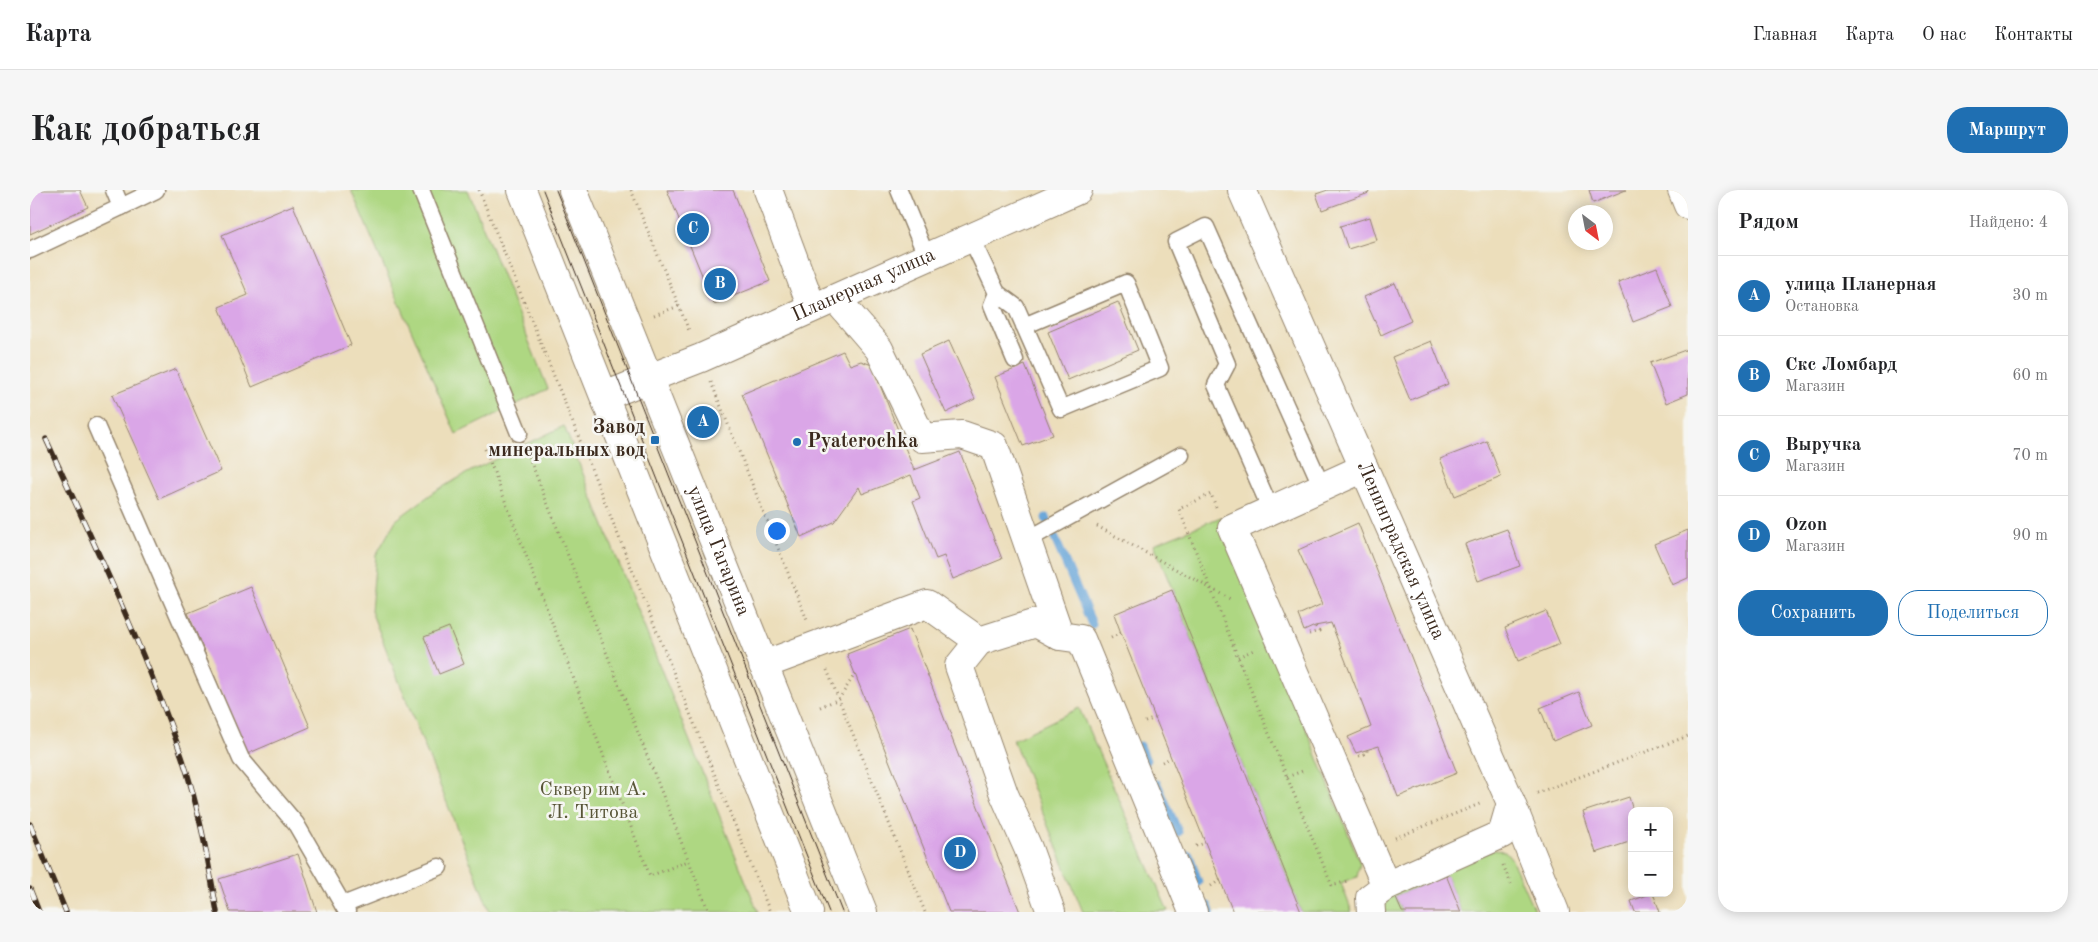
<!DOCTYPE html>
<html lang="ru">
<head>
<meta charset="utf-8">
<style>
  body { margin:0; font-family:"Old Standard TT",serif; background:#f6f6f6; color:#202124 }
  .controls { position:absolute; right:15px; bottom:15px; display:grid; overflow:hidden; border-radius:10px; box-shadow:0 2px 12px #0003 }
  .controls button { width:45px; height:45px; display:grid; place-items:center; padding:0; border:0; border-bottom:1px solid #e0e0e0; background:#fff; color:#202124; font:25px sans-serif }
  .compass { position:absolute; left:1538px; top:15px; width:45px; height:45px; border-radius:50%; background:#fff; box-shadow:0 2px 12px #0003; rotate:148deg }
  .you { position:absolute; left:746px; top:340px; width:18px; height:18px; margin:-12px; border:4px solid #fff; border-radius:50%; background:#1a73e8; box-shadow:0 0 0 8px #1a73e833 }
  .badge { display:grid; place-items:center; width:32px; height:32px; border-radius:50%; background:#1f6fb2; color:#fff; font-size:16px; font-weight:700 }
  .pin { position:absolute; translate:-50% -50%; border:2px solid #fff; box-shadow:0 1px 5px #0006 }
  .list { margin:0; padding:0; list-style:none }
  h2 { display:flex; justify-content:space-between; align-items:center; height:65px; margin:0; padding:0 20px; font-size:21px }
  h2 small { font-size:16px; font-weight:400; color:#757577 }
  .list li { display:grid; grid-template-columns:32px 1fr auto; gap:15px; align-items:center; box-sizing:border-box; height:80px; padding:0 20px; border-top:1px solid #e0e0e0 }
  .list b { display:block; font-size:19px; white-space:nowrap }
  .list p { margin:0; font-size:16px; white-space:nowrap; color:#757577 }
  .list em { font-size:16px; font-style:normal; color:#757577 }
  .actions { display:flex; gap:10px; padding:15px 20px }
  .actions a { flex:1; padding:11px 0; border:1px solid #1f6fb2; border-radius:20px; text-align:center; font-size:18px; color:#1f6fb2 }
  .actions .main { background:#1f6fb2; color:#fff }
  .map { position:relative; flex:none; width:1658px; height:722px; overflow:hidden; border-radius:20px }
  header { display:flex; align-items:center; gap:30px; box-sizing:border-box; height:70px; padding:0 25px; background:#fff; border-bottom:1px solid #e0e0e0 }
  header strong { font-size:24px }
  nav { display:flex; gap:28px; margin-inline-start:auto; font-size:18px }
  .intro { display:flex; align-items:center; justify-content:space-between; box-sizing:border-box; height:120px; padding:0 30px }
  h1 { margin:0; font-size:35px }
  .button { padding:12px 22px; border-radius:20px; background:#1f6fb2; color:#fff; font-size:18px; font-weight:700 }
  main { display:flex; gap:30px; padding:0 30px }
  aside { flex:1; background:#fff; border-radius:20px; box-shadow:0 2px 12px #0003 }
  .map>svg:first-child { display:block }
</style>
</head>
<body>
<header>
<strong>Карта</strong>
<nav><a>Главная</a><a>Карта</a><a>О нас</a><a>Контакты</a></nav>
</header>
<div class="intro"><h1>Как добраться</h1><a class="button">Маршрут</a></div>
<main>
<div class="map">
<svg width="1658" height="722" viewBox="0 0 1658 722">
  <rect width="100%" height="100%" fill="#f6f6f2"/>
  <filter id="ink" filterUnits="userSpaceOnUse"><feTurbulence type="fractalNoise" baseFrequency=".02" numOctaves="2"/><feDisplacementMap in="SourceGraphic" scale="10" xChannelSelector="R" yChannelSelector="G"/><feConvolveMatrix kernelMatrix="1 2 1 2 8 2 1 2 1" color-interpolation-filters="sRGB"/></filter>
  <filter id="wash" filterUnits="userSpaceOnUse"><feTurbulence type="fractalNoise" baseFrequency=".0096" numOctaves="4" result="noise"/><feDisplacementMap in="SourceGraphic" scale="20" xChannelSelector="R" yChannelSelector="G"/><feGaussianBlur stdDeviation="1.12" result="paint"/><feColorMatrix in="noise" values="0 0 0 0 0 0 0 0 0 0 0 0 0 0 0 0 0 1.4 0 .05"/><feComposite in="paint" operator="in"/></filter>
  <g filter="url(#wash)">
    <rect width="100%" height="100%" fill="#ecdebb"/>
    <g fill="#aed782" stroke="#748050">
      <polygon points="321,0 438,0 518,199 426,244"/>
      <polygon points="534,236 728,722 460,722 341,421 346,365 366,330 404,302 441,281"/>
      <polygon points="1191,327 1330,673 1327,687 1311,693 1322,722 1271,722 1124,354"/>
      <polygon points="1049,518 1138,721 1053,722 983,550"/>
      <polygon points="1463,660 1475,661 1481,668 1505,722 1431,722 1416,685 1365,706 1372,722 1352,722 1363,700"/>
    </g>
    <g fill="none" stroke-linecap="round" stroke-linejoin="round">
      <g stroke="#66a4d8" stroke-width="9">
        <polyline points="1016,328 1062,434"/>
        <polyline points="1110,556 1116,571"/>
        <polyline points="1127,594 1148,642"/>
        <polyline points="1159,665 1168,692"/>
        <polyline points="1178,716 1180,722"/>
      </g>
    </g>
    <g id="blocks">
      <g fill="#daa6e7">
        <polygon points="0,0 50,0 58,17 0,44"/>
        <polygon points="637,0 703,0 740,91 684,114"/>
        <polygon points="1298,0 1338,0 1339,3 1292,20 1286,4"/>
        <polygon points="1559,0 1596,0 1563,13"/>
        <polygon points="263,15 321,155 222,197 189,117 218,105 192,45"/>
        <polygon points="1340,27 1347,50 1318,59 1310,36"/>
        <polygon points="1627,77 1642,117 1603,132 1588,92"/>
        <polygon points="1365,93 1381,131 1351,145 1334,107"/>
        <polygon points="1088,112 1108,160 1038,190 1018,142"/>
        <polygon points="919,151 945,209 916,223 890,164"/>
        <polygon points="1401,151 1418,194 1380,210 1362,167"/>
        <polygon points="1658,159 1658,204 1636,213 1620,173"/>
        <polygon points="813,161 820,175 831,171 842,175 884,280 930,262 972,369 923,389 914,366 906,369 883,311 890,308 881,285 832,304 829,297 804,332 771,347 712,204"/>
        <polygon points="995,175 1023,245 993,256 965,187"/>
        <polygon points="146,179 191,281 129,309 82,205"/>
        <polygon points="1457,251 1471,287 1425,306 1410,269"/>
        <polygon points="1328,333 1427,583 1368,607 1349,556 1326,563 1318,547 1341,537 1301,433 1285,436 1274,441 1268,425 1292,414 1268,360"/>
        <polygon points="1477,339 1490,376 1448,391 1435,354"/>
        <polygon points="1658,340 1658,388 1642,395 1624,354"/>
        <polygon points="221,397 280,537 217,564 158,423"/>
        <polygon points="1142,400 1271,722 1203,722 1091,443 1084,424"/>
        <polygon points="1516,421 1530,454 1488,471 1475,438"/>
        <polygon points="419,437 434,474 409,484 394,447"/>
        <polygon points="880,439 947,614 990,722 919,722 825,484 817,464"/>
        <polygon points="1549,502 1562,535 1523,551 1510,518"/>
        <polygon points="1599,607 1603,621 1602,621 1602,651 1566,663 1553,622"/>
        <polygon points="268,664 287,722 200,722 189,689"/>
        <polygon points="1416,685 1431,722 1372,722 1365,706"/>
        <polygon points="1623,703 1630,722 1605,722 1601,711"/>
      </g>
    </g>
  </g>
  <g filter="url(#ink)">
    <use href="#blocks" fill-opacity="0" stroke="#94846c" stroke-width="1"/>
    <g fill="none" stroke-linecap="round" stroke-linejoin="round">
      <defs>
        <g id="service">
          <polyline points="391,0 489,243"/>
          <polyline points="869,0 897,68"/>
          <polyline points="91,17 126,0"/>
          <polyline points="941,48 967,103 962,115 985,170"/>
          <polyline points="0,60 91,17 84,0"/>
          <polyline points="967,103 986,117 1031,219 1130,178 1096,93 994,136"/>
          <polyline points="66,236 211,569 266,634 317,722"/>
          <polyline points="1241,320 1186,195 1197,174 1146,52 1176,37 1292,297"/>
          <polyline points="997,350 1151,265"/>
          <polyline points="313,715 409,677"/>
        </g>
        <g id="minor">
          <polyline points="738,0 782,118"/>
          <path id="s1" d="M1212 0 1481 613 1525 722"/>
          <polyline points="1652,0 1658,15"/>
          <polyline points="806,109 849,159 892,248 932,245 964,256 1030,446"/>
          <path id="s2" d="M617 189 671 168 1048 0"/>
          <polyline points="1334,278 1202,338 1356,696"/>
          <polyline points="949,451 1006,433 1030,446 1051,449 1163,722"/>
          <polyline points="733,475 897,414 949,451 929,476 974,604 998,658 1021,722"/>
          <polyline points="1341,722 1340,708 1356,696 1472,644 1481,613"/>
        </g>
        <g id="primary">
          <polyline points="492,0 779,722"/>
          <path id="s3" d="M543 0 833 722"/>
          <polyline points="575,206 617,189"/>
        </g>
      </defs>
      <use href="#service" stroke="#94846c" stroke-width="19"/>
      <use href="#minor" stroke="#94846c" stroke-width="30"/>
      <use href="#primary" stroke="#94846c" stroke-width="30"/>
      <g stroke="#94846c" stroke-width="3" stroke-dasharray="1 4" stroke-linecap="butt">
        <polyline points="449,0 740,722"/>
        <polyline points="601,0 660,143"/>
        <polyline points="624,125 649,116"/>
        <polyline points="681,192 777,430"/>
        <polyline points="455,259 620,686 658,671"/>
        <polyline points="497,262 679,722"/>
        <polyline points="1186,317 1181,304 1149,319 1221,500 1302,696 1317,691"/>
        <polyline points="1067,336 1202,410"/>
        <polyline points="1279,444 1289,441 1285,436"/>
        <polyline points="1081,448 1091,443"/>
        <polyline points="1208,467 1226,459"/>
        <polyline points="797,480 895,722"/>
        <polyline points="790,517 809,509 825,484"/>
        <polyline points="1115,532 1125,528"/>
        <polyline points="1329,566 1337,563 1337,558"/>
        <polyline points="1132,572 1141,568"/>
        <polyline points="1257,587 1275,580"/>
        <polyline points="1507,603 1658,546"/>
        <polyline points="1365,648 1452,613"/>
        <polyline points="1166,656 1175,653"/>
        <polyline points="1473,675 1481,694"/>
        <polyline points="1181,696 1190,690"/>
      </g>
      <use href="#service" stroke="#fff" stroke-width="16"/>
      <use href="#minor" stroke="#fff" stroke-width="28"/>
      <use href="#primary" stroke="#fff" stroke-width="28"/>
      <g stroke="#3b2a1e" stroke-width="1">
        <polyline points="513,0 799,722"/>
        <polyline points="526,0 812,722"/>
      </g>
      <defs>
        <g id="rail">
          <path d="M16 249C64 354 114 458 152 567 169 617 178 670 187 722"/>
          <polyline points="0,634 36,722"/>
          <polyline points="0,699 9,722"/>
        </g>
      </defs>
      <use href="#rail" stroke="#3b2a1e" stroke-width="5.5"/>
      <use href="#rail" stroke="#f6f6f2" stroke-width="4" stroke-dasharray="11" stroke-linecap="butt"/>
    </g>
  </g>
  <g fill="#1f6fb2" stroke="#f6f6f2" stroke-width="2">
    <rect x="620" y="245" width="10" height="10" rx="2.5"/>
    <circle cx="767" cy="252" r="5"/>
  </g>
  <g text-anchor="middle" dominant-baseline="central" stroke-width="5" stroke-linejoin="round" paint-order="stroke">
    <g font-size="20" fill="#3b2a1e" stroke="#f6f6f2">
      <text stroke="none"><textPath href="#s2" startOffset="236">Планерная улица</textPath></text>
      <text stroke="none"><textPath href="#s1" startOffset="394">Ленинградская улица</textPath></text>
      <text stroke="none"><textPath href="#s3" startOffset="389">улица Гагарина</textPath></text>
    </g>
    <g font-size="20" font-weight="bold" fill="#3b2a1e" stroke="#f6f6f2" text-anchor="end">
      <text x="615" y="238">Завод<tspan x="615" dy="23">минеральных вод</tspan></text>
      <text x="777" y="252" text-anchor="start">Pyaterochka</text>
    </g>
    <g font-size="20" fill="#585537" stroke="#f6f6f2">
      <text x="563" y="600">Сквер им А.<tspan x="563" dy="23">Л. Титова</tspan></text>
    </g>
  </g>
</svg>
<div class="controls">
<button>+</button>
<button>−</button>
</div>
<svg class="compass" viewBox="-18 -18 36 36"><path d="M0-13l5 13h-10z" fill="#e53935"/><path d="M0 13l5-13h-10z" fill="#757577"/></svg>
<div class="you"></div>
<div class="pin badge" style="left:673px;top:232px">A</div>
<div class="pin badge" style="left:690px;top:94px">B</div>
<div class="pin badge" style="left:663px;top:39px">C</div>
<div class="pin badge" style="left:930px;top:663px">D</div>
</div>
<aside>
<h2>Рядом<small>Найдено: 4</small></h2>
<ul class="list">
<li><span class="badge">A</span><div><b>улица Планерная</b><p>Остановка</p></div><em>30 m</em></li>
<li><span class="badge">B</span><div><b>Скс Ломбард</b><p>Магазин</p></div><em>60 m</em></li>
<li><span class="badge">C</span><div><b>Выручка</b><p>Магазин</p></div><em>70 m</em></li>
<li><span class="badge">D</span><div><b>Ozon</b><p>Магазин</p></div><em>90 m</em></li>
</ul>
<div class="actions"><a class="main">Сохранить</a><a>Поделиться</a></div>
</aside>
</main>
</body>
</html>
